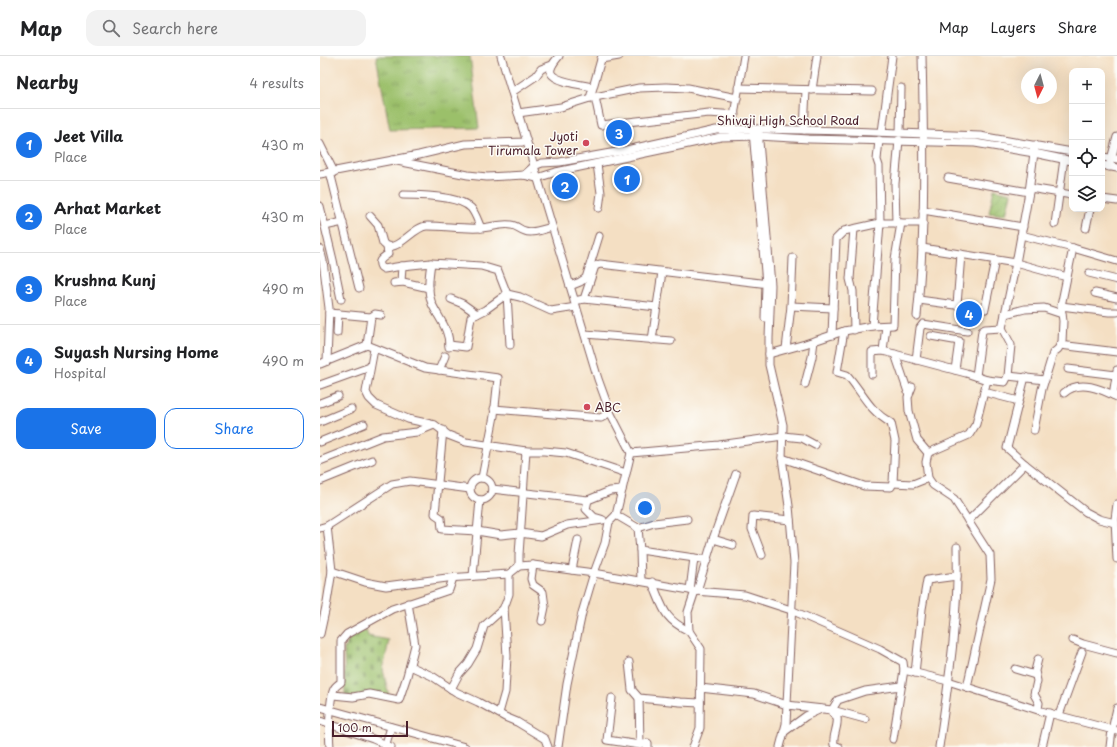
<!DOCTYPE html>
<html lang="en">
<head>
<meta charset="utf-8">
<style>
  body { margin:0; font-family:"Playpen Sans",sans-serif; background:#f2f2f2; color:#202124 }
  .controls { position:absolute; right:12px; top:12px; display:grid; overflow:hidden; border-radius:8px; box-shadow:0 4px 16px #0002 }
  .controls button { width:36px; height:36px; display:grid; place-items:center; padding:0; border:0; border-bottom:1px solid #e0e0e0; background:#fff; color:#202124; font:20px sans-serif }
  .compass { position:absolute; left:701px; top:12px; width:36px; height:36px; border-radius:50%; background:#fff; box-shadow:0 4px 16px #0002; rotate:186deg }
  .scale { position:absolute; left:12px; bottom:10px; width:76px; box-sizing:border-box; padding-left:4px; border:2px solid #4a1f2b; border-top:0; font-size:11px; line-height:14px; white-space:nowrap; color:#4a1f2b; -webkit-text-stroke:3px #fdfcf7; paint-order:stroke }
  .you { position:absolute; left:325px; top:452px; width:14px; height:14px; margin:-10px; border:3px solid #fff; border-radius:50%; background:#1a73e8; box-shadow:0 0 0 6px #1a73e833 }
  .badge { display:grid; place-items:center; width:26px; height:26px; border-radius:50%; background:#1a73e8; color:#fff; font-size:13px; font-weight:700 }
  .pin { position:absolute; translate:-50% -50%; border:2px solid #fff; box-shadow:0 1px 4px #0006 }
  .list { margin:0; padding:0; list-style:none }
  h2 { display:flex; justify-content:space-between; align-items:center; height:52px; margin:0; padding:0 16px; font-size:17px }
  h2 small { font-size:13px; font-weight:400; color:#757577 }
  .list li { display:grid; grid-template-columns:26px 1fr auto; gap:12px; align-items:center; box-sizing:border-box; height:72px; padding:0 16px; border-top:1px solid #e0e0e0 }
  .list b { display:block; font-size:15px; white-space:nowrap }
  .list p { margin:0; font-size:13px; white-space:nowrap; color:#757577 }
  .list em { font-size:13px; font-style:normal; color:#757577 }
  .actions { display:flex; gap:8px; padding:12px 16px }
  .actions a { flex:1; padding:9px 0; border:1px solid #1a73e8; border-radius:12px; text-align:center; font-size:14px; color:#1a73e8 }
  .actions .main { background:#1a73e8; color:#fff }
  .icon { flex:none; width:22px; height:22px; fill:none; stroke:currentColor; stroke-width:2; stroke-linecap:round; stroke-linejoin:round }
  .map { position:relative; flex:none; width:797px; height:691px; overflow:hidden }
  header { display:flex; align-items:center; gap:24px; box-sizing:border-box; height:56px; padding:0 20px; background:#fff; border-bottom:1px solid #e0e0e0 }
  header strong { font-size:19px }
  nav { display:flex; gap:22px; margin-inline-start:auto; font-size:14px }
  .search { width:280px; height:36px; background:#f2f2f2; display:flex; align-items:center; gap:10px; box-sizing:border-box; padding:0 14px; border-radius:12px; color:#757577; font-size:15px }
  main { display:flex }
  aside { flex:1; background:#fff }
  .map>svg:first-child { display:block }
</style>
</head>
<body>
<header>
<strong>Map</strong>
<div class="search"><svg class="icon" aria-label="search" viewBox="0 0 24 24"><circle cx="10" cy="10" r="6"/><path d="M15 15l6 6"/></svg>Search here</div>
<nav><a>Map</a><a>Layers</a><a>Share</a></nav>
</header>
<main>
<aside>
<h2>Nearby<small>4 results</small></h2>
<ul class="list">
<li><span class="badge">1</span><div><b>Jeet Villa</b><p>Place</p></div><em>430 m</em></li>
<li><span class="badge">2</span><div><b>Arhat Market</b><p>Place</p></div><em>430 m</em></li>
<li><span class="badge">3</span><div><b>Krushna Kunj</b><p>Place</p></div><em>490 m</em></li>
<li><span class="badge">4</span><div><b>Suyash Nursing Home</b><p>Hospital</p></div><em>490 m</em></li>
</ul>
<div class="actions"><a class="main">Save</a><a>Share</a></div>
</aside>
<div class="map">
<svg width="797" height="691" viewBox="0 0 797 691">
  <defs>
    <pattern id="cemetery-stones" width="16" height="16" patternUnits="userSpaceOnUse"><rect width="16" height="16" fill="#9bc06b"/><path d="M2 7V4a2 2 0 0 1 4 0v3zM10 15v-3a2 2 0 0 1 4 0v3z" fill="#809b58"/></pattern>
    <pattern id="park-tufts" width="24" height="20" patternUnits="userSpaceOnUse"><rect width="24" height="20" fill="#9bc06b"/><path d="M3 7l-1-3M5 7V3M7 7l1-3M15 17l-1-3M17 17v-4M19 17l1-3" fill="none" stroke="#809b58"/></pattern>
    <pattern id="garden-furrows" width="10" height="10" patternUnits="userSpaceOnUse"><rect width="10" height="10" fill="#9bc06b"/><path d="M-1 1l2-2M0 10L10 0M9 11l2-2" fill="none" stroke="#809b58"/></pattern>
  </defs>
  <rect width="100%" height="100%" fill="#fdfcf7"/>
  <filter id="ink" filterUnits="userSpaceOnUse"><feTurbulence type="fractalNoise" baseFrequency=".025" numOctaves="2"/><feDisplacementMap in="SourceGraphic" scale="8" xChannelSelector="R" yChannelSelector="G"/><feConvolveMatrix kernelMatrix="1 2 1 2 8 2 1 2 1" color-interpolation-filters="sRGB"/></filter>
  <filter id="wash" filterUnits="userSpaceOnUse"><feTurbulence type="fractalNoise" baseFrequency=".012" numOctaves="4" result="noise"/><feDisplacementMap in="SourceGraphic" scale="16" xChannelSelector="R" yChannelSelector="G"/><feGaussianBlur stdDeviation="0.9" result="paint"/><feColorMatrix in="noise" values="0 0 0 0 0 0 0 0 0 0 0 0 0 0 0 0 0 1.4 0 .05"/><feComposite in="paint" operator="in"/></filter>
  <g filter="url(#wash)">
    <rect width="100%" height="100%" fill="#f4dfc3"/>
    <polygon fill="url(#cemetery-stones)" stroke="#72704b" points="46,573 48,580 69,584 63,614 69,640 25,640 24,593 29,583"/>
    <polygon fill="url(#park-tufts)" stroke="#72704b" points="56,0 150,0 159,72 70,74"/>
    <polygon fill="url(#garden-furrows)" stroke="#72704b" points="674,133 691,137 686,159 669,157"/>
  </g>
  <g filter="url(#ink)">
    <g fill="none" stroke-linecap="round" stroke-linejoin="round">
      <defs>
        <g id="minor">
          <polyline points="181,0 278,323 290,356 311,397 296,459 289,466 285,487 274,517 262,557 247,628 238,691"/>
          <path d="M239 0C236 4 229 11 231 17 235 26 264 29 273 31"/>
          <polyline points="281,3 299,0"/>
          <polyline points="418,32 552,35"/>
          <polyline points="492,34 497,0"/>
          <polyline points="192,36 216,20 221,13 232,9"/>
          <polyline points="275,41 281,69 389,57 415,59"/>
          <polyline points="270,42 282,0"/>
          <polyline points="198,57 241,51 270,42 319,32 346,31 368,32 417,42"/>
          <polyline points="438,73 451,229 449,282 449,309 463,369 462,402 469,450 474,507 466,668 460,691"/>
          <polyline points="484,74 486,34"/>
          <polyline points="433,75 446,228 445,262"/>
          <polyline points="413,76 415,53 424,0"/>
          <polyline points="562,76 572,0"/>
          <polyline points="580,77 581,32"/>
          <polyline points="0,88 14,116"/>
          <polyline points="782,101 797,103"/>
          <polyline points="72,104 148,119 167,121 204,119 217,122 236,116 401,81 438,80 489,83 655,87 714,97 752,105"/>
          <polyline points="277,108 281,137 279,152"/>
          <polyline points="782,109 797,112"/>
          <polyline points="789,111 797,81"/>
          <polyline points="10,116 39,232"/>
          <polyline points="0,118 99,99 145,88 206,86"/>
          <polyline points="204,119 214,110 222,107 240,106 302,95 396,74 439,73 526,75 660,80 752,96"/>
          <polyline points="628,122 709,136"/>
          <polyline points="710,132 752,139"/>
          <path d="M83 139C100 139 139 140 151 152 156 158 158 166 161 172"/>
          <polyline points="782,143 797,145"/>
          <polyline points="0,150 13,204 21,243"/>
          <polyline points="603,154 703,171"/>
          <path d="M50 160 58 169 63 187C74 201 93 170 107 170 125 170 142 173 160 172 170 172 181 167 191 169 196 169 200 174 205 175 212 178 224 173 232 171"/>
          <polyline points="581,167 603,167"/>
          <polyline points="735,168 744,103"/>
          <polyline points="5,170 23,166"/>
          <polyline points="766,172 770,153"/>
          <polyline points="701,179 753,192 797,205"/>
          <path d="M67 191 68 198C63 202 57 204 61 211L64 213 82 210"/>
          <polyline points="602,192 696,207 747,221"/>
          <polyline points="0,193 3,205 9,252 7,305"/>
          <path d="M111 207C109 220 107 235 112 248 119 263 130 274 129 291"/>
          <polyline points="769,217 797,224"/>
          <polyline points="81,226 82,210 111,207 161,210 178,215 187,238 190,289"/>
          <polyline points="74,227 83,226 109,232"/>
          <polyline points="250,230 260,226 266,222 279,180"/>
          <polyline points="775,237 797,242"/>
          <polyline points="131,243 143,248 157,258"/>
          <polyline points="264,243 337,251"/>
          <polyline points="599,244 665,253 675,204"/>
          <polyline points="254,245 264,243 275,210 280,208 449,228"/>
          <polyline points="637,249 641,198"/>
          <polyline points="471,250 513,252"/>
          <polyline points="741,250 789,256 797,256"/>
          <polyline points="9,257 51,261 47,289"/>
          <polyline points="685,258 705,253 724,252 742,258"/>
          <path d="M597 260C606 173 604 86 602 0"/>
          <polyline points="51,261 55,258 61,259"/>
          <polyline points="552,270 560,167 559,110 557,104 559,84"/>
          <polyline points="566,270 563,295 646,317 667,324"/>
          <polyline points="534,274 533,235 530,223 534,173"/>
          <polyline points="17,277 18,258"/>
          <polyline points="265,278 351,285"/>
          <polyline points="512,279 516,183 524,175 560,167 576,167"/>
          <polyline points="611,280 639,285 635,314"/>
          <polyline points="332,284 342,216"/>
          <polyline points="129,289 146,291 151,261 165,254 187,238 200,241 231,255 256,251"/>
          <polyline points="740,289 797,296"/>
          <polyline points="54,293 46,336 49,342 56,349 88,363 115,369 128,379 146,386 206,395 224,395 246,397 306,417"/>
          <polyline points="466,293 471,250 473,202"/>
          <polyline points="449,298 485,288 524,275 552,270 573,269 575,203 581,167 576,167 575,128 579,84"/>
          <polyline points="575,298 589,339"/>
          <polyline points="596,304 600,272 603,268 647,275"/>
          <polyline points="0,308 47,289 105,312 178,322 174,360 162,422"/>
          <polyline points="748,313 796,319"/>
          <polyline points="119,314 125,300"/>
          <polyline points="552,318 552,296 563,295"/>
          <polyline points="656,320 662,275 665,273 682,272"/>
          <polyline points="688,320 725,324"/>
          <polyline points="705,321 687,392 705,408 766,456 779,463 795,467"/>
          <polyline points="485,328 492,301 494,285"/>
          <polyline points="0,329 50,311"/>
          <polyline points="592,331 588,341 589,355 597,384 608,397"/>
          <polyline points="664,336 699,345"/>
          <path d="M744 337C760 323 781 333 797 341"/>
          <polyline points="793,339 797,314"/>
          <polyline points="0,347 18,340"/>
          <polyline points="174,353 281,362 290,356"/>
          <polyline points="0,366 31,353"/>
          <polyline points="123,374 115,458 121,462 122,473 157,475 181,479 200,477 221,480 247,469 283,464"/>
          <polyline points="714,374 722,333 733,297 738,293 742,286 743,265 741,250 753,192"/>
          <polyline points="0,386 44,368"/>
          <polyline points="311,397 399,389 463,380 482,382 495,389"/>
          <path d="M462 402 544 430 571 431 573 427 575 385 571 367C548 354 543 337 527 319L517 316 524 275"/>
          <polyline points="0,405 63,380 97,376 114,369"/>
          <circle cx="161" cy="433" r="11"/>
          <polyline points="0,425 52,404"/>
          <polyline points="573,427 593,428 608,422"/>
          <polyline points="172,433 268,444"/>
          <polyline points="797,448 795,463 797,503"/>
          <polyline points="296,459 318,472 320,494 388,504"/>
          <polyline points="281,463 274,461 266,453 268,444 290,435 302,434"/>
          <polyline points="648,465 705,408"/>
          <polyline points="0,472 7,470 72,428 90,425 150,433"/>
          <polyline points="318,472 334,467 367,463"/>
          <polyline points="393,483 413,489"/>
          <polyline points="320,494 321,525"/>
          <polyline points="442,499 432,473 433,460 470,464"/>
          <polyline points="213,509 211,523 213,529 223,536 225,551 222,565"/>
          <polyline points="199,510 199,499 206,395"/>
          <polyline points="252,514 258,484"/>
          <polyline points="12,515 45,526 66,530 127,522 189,518 199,510 213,509 274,517 375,535 425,539 471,554 560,593 583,606 584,614 628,625 721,655 797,675"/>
          <polyline points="153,520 160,444"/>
          <path d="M332 526C343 551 343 563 369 575"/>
          <polyline points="370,534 374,502"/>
          <polyline points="377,535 393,483 416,418"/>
          <polyline points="0,578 7,546 12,515 7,470"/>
          <polyline points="753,584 763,588 797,597"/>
          <polyline points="309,606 312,634 319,642 360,646 380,647"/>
          <polyline points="90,610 112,620 136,636 158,646 185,661 197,666 225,683 228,691"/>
          <polyline points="695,613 715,619"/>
          <polyline points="595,617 602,553 607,524 637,520"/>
          <polyline points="647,631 671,523 670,499 634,443 613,429 608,422 606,406 608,397 649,379 656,368 667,324 685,326 688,320 691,289 682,272 696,207 709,136 715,89"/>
          <polyline points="380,632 434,638 467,649 512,654 545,663"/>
          <polyline points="131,633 139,618 148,608 157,593 164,570 184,552 189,538 189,518"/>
          <polyline points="13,639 33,641 49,638 79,644 87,620 95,589 88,547"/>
          <polyline points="292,642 287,684 320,689 328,687 328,691"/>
          <polyline points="319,642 320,689"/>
          <polyline points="0,651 145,691"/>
          <polyline points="718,653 719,647 714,638 717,625 715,615 718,603"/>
          <polyline points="179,657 185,636 187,600 184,551"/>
          <polyline points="739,659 762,596"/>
          <polyline points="0,665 53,683 71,691"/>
          <polyline points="464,676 486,660 501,653"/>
          <polyline points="573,683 584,614"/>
          <path d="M10 691C9 680 9 642 14 633 15 630 19 628 21 626V585L27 578 72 553 129 534 133 522"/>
          <polyline points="65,691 71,671"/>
          <polyline points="373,691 380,672 381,593 369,575 368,556 375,535"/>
          <path d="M519 691 514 689C512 680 519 670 517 661L513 657 512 654 518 644 545 635 581 630"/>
          <path d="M619 691C629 623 639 559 637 491"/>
          <polyline points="722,691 730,657"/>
          <polyline points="790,691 792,674 797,652"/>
        </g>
      </defs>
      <use href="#minor" stroke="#866260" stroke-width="9"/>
      <use href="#minor" stroke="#fff" stroke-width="7"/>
    </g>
  </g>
  <g fill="#d1495b" stroke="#fdfcf7" stroke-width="1.5">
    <circle cx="266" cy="87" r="4"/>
    <circle cx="267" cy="351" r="4"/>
  </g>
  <g text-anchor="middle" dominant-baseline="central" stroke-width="3" stroke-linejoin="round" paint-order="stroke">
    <g font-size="12" fill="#4a1f2b" stroke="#fdfcf7">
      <text x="468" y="64">Shivaji High School Road</text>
    </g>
    <g font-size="12" fill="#4a1f2b" stroke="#fdfcf7" text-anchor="end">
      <text x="258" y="80">Jyoti<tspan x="258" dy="14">Tirumala Tower</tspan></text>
      <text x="275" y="351" text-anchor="start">ABC</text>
    </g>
  </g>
</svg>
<div class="controls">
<button>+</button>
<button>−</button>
<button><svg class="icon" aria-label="locate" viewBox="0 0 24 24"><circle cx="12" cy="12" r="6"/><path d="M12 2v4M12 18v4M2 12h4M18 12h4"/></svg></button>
<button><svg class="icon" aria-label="layers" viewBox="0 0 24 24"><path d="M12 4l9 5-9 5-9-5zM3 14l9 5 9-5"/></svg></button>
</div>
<svg class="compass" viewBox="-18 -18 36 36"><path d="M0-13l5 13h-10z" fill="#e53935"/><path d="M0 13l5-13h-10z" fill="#757577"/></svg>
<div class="scale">100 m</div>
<div class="you"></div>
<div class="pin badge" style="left:307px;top:123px">1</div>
<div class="pin badge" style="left:245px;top:130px">2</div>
<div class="pin badge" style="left:299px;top:77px">3</div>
<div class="pin badge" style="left:649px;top:258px">4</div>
</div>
</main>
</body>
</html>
